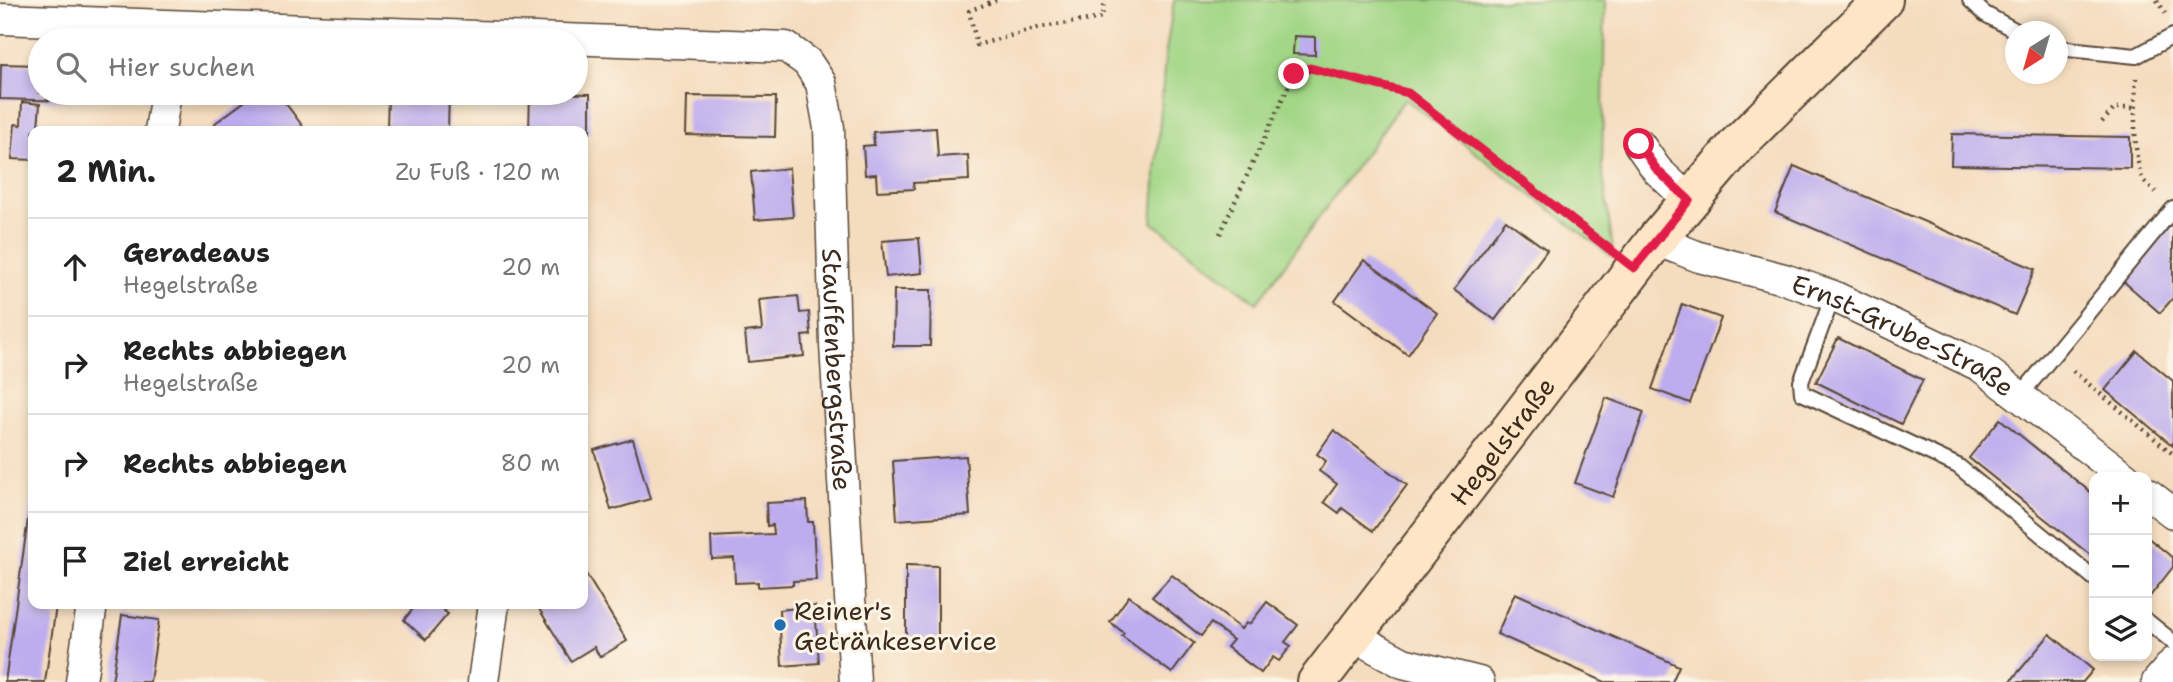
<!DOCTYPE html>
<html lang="de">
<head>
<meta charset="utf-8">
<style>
  body { margin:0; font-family:"Shantell Sans",sans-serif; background:#f2f2f2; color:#222 }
  .controls { position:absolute; right:21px; bottom:21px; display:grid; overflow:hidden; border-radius:14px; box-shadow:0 4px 10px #0003 }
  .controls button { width:63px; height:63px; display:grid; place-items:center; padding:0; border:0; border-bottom:2px solid #e0e0e0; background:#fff; color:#222; font:35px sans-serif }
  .compass { position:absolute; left:2005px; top:21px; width:63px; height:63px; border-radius:50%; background:#fff; box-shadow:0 4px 10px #0003; rotate:217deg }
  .stop { position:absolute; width:21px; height:21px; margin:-16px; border:5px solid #e11d48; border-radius:50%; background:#fff }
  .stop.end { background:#e11d48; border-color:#fff; box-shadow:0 2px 7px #0008 }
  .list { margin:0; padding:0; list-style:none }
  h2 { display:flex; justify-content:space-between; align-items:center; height:91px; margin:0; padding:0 28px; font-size:30px }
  h2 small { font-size:23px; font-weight:400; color:#767676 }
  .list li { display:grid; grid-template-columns:46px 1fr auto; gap:21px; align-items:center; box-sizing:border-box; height:98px; padding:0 28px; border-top:2px solid #e0e0e0 }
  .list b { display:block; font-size:26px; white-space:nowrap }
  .list p { margin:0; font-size:23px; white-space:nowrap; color:#767676 }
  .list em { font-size:23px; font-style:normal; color:#767676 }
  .icon { flex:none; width:38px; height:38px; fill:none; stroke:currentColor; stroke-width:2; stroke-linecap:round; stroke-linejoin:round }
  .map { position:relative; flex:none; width:2173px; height:682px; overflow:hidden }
  .search { position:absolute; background:#fff; box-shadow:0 4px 10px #0003; left:28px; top:28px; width:560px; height:77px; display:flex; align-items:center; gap:18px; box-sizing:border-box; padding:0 24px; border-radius:38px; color:#767676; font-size:26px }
  .panel { position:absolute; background:#fff; box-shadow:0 4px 10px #0003; left:28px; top:126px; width:560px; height:483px; border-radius:14px }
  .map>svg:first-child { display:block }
</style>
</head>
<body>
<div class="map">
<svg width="2173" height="682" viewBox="0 0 2173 682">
  <rect width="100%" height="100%" fill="#fcf5e5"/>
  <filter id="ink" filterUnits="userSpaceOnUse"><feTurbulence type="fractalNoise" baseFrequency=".0143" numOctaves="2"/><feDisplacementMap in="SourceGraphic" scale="14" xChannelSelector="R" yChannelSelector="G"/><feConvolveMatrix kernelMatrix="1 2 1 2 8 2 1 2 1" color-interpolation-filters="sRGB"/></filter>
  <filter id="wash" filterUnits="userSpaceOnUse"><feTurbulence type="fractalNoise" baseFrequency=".00686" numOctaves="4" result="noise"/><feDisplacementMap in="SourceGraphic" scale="28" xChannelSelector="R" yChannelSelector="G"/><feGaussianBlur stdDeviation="1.57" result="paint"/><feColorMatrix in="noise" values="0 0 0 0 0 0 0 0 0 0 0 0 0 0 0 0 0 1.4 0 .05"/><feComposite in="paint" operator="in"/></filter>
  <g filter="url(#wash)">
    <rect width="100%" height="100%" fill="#f4dcbe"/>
    <polygon fill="#a3d787" stroke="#6f8052" stroke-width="2" points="1174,0 1605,0 1602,167 1614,258 1405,99 1257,303 1152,222 1165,58"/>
    <g id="blocks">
      <g fill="#bdadee">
        <polygon points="1294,36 1315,37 1315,55 1293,54"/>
        <polygon points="1,64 40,65 40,93 69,93 69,101 0,99"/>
        <polygon points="256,93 278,93 304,128 300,131 220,131 214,124"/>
        <polygon points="388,93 449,93 448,130 387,129"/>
        <polygon points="530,93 590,94 590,133 583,133 583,131 529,131"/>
        <polygon points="687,96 776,97 775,137 686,135"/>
        <polygon points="22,102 40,104 38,127 51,128 51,131 33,131 33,160 12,159 15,124 21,125"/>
        <polygon points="936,128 938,157 968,155 969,180 913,183 914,189 877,191 876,174 865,175 863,146 874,145 873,132"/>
        <polygon points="1952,134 2130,137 2130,168 1951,165"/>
        <polygon points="1794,166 2035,269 2015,315 1775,212"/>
        <polygon points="789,168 793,217 755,220 751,172"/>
        <polygon points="1506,220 1547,250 1495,320 1454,290"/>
        <polygon points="2173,222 2173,298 2160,313 2123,281"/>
        <polygon points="919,238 922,273 886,277 882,241"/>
        <polygon points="1364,260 1437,313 1408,355 1335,301"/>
        <polygon points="894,290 931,290 930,346 893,346"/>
        <polygon points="798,296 800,313 809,312 811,335 802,336 804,356 748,362 745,332 762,330 759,300"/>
        <polygon points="1682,304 1721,318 1690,403 1652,389"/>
        <polygon points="1838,338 1923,380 1901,424 1816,382"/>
        <polygon points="2137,351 2173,381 2173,446 2105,390"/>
        <polygon points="1606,398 1644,412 1613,497 1575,483"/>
        <polygon points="2000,419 2094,495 2094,558 1969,458"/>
        <polygon points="1334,430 1407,485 1373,531 1342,508 1339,513 1324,502 1337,484 1319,471 1326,461 1317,454"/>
        <polygon points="633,439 650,499 611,510 594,450"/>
        <polygon points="966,456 970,515 897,520 893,461"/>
        <polygon points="32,491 33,604 56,604 55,613 45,682 5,682"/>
        <polygon points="807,501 808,522 813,522 816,580 793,581 793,585 758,587 758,582 735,583 734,558 712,559 711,537 774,534 773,525 767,526 766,503"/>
        <polygon points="2147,537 2173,558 2173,567 2147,600"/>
        <polygon points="906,565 938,566 938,643 906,643"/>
        <polygon points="583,569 627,641 600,657 594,647 571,661 536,604 583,604"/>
        <polygon points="1172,575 1241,629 1246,623 1249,625 1267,602 1298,625 1285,642 1291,646 1279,661 1273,657 1261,673 1227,647 1233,640 1211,623 1201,636 1152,597"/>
        <polygon points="1515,593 1679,666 1672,682 1605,682 1497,634"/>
        <polygon points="1129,596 1194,643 1172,673 1122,636 1124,633 1110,622"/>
        <polygon points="407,604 451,604 444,611 448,614 426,640 404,620 413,609"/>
        <polygon points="815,606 819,663 782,666 779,610"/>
        <polygon points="122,615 159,620 150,682 112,682"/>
        <polygon points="2050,634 2093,670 2083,682 2010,682"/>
      </g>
    </g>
  </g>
  <g filter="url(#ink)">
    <use href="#blocks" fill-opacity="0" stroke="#574536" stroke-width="2"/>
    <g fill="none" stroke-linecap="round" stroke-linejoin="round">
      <defs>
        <g id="lane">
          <polyline points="1970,0 1985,14 2018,32"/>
          <polyline points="2058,48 2136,56 2173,36"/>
          <polyline points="1833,296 1801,382 1802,393 1958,466 2094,578"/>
          <polyline points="2019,397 2173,209"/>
          <polyline points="2147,621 2173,642"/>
        </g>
        <g id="street">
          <path id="s1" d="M0 19 786 47 807 62 821 83 829 128 835 345 855 682"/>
          <polyline points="160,131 166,93"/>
          <polyline points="1639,144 1657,170 1689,200"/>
          <path id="s2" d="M1656 240 1699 257 1784 279 1833 296 1980 366 2125 477"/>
          <polyline points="2147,493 2173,513"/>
          <polyline points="1353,636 1403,663 1479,682"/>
          <polyline points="81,682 92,604"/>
          <polyline points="483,682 494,604"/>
          <polyline points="2157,682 2173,663"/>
        </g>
        <g id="secondary">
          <path id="s3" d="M1317 682 1656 240 1738 144 1883 0"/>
        </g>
      </defs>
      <use href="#lane" stroke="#574536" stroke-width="18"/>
      <use href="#street" stroke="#574536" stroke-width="33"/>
      <use href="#secondary" stroke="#574536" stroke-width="42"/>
      <g stroke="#574536" stroke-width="4.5" stroke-dasharray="2 5" stroke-linecap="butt">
        <polyline points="996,0 969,11 977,45 1042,27 1102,18 1104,0"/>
        <polyline points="2157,0 2166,14"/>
        <path d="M2136 78C2135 100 2132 164 2144 181 2147 185 2153 189 2156 192"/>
        <polyline points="2102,122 2115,108 2135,108"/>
        <polyline points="1220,234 1294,74 1310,69 1408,93 1608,249"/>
        <polyline points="2073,371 2173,454"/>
      </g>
      <use href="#lane" stroke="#fff" stroke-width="14"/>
      <use href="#street" stroke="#fff" stroke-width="30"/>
      <use href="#secondary" stroke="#fde5c5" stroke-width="38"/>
    </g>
  </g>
  <g fill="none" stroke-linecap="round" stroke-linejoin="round" filter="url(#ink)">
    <polyline stroke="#e11d48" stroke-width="9" points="1294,74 1310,68 1408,93 1634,268 1689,200 1657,170 1639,144"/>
  </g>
  <circle fill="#1f6fb2" stroke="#fcf5e5" stroke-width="2.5" cx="780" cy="625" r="7"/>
  <g text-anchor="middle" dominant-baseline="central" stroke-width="6" stroke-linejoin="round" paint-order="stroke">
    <g font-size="26" fill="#3b2a1e" stroke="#fcf5e5">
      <text stroke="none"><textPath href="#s2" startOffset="266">Ernst-Grube-Straße</textPath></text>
      <text stroke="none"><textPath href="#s1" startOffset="1125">Stauffenbergstraße</textPath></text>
      <text stroke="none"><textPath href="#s3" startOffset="304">Hegelstraße</textPath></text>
    </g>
    <g font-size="26" fill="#3b2a1e" stroke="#fcf5e5" text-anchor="start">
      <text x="794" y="610">Reiner's<tspan x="794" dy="30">Getränkeservice</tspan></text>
    </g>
  </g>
</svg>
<div class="controls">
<button>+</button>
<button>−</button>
<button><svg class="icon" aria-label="layers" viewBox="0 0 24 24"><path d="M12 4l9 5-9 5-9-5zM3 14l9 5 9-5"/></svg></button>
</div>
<svg class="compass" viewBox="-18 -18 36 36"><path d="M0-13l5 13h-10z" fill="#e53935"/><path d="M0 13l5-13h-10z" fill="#767676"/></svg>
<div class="stop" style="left:1639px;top:144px"></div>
<div class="stop end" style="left:1294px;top:74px"></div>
<div class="search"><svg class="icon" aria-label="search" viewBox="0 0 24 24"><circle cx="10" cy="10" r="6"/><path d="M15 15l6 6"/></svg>Hier suchen</div>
<section class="panel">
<h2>2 Min.<small>Zu Fuß · 120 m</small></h2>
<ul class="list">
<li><svg class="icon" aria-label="ahead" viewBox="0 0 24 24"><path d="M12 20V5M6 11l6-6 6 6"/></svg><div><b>Geradeaus</b><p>Hegelstraße</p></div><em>20 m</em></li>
<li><svg class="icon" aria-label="right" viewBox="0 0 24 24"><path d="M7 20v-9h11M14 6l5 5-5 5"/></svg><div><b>Rechts abbiegen</b><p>Hegelstraße</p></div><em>20 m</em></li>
<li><svg class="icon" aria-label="right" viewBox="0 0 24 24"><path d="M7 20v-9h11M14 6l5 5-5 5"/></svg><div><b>Rechts abbiegen</b></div><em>80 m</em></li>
<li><svg class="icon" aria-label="arrive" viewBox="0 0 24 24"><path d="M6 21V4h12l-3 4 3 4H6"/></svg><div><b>Ziel erreicht</b></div></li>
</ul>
</section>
</div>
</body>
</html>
